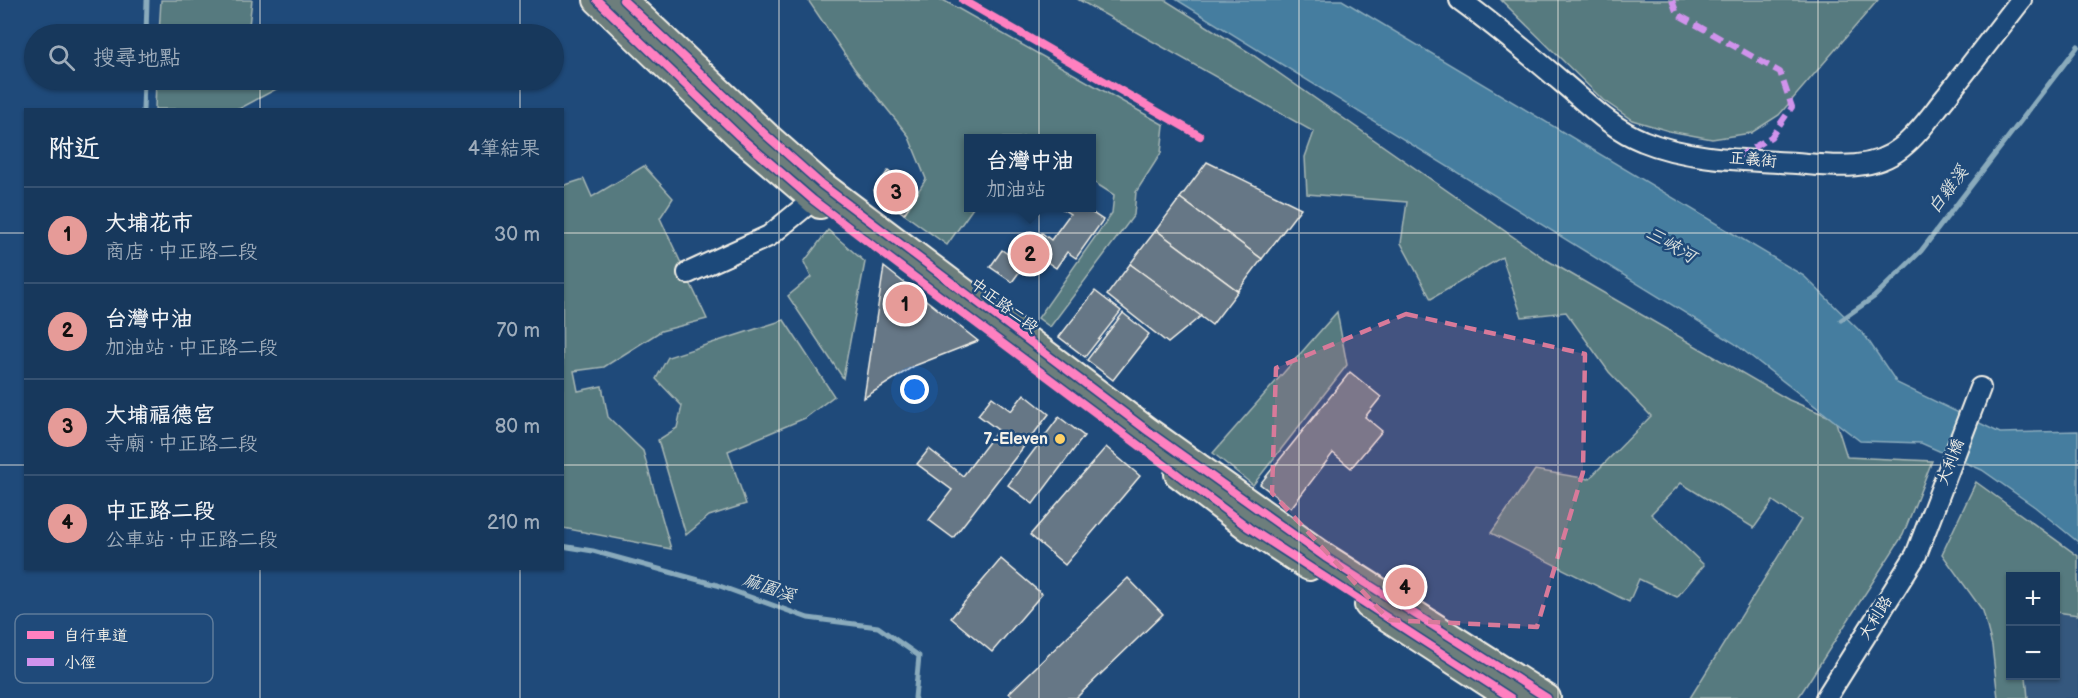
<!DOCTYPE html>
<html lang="zh-TW">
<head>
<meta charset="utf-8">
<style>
  body { margin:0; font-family:"Balsamiq Sans","LXGW WenKai TC",sans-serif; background:#203f62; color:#f1f3f6 }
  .controls { position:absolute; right:18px; bottom:18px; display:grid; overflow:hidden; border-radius:0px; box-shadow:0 2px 4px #0004 }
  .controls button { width:54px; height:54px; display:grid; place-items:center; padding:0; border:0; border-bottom:2px solid #365272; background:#17385c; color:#f1f3f6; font:30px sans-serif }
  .you { position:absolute; left:915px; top:390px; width:21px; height:21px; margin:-15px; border:4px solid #fff; border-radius:50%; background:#1a73e8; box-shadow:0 0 0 9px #1a73e833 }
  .badge { display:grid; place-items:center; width:39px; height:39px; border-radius:50%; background:#e69b98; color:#111; font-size:20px; font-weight:700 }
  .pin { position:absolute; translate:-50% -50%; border:3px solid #fff; box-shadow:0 2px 6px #0006 }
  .popup { position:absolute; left:964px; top:134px; width:132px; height:78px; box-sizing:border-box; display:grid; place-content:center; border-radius:0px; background:#17385c; filter:drop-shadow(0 2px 4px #0005); font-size:20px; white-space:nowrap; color:#9eacbb }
  .popup b { font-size:22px; color:#f1f3f6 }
  .popup::after { content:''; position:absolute; left:50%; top:100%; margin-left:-12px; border:12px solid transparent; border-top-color:#17385c }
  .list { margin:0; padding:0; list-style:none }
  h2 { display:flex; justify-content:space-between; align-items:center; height:78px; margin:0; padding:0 24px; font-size:26px }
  h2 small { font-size:20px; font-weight:400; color:#9eacbb }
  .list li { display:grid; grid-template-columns:39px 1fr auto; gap:18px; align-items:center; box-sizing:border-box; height:96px; padding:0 24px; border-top:2px solid #365272 }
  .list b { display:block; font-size:22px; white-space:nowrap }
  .list p { margin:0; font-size:20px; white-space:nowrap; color:#9eacbb }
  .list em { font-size:20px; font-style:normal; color:#9eacbb }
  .icon { flex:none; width:33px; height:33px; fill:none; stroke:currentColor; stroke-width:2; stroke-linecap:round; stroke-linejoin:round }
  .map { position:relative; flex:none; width:2078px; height:698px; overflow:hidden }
  .search { position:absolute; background:#17385c; box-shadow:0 2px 4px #0004; left:24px; top:24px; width:540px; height:66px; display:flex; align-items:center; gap:15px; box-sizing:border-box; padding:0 21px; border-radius:33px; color:#9eacbb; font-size:22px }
  .panel { position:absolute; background:#17385c; box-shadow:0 2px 4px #0004; left:24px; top:108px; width:540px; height:462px; border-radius:0px }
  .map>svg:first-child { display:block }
</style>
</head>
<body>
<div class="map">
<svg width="2078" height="698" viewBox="0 0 2078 698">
  <rect width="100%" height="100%" fill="#1f4a7a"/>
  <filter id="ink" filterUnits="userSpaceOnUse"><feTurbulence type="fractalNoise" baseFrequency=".0167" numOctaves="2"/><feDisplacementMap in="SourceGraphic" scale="12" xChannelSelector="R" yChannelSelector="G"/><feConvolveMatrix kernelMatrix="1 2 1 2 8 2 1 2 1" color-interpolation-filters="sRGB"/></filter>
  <g filter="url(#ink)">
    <polygon fill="#34587e" points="2056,612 2078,615 2078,698 2028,698 2026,676 2056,676"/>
    <g fill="#577a7f" stroke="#a6b6b4" stroke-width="1.5">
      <polygon points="161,0 252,0 248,34 159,34"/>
      <polygon points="808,0 943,0 1164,125 1161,153 1136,192 1134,215 1050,327 1038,318 1112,213 1114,195 1092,181 1092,138 1023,137 1021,138 968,138 968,208 973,208 947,245 904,214 926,179 908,135 854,68"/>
      <polygon points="1079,0 1165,0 1250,53 1545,259 1789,400 1835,419 1847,457 1932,461 1903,535 1798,698 1690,698 1801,520 1773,501 1754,528 1681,483 1651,514 1704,565 1677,597 1639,579 1629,602 1491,533 1535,470 1589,479 1651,416 1609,372 1566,312 1522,317 1502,257 1431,299 1401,243 1407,202 1307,194 1305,157 1314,132"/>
      <polygon points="1501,0 1878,0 1779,115 1751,133 1712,139 1669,131 1632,120 1603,100"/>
      <polygon points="156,80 293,80 239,109 155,109"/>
      <polygon points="644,166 673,198 660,218 707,319 661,331 604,367 574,371 578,391 602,386 608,417 643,451 671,549 563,528 562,186 584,179 592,197"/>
      <polygon points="828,230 865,262 843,378 788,296 811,277 804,262"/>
      <polygon points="1337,312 1347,365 1253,485 1213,453"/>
      <polygon points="784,320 834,396 805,418 728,451 746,504 709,516 686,535 658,440 677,428 682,406 656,379 668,357"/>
      <polygon points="1976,482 2078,556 2078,615 2056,612 2056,576 2010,576 2010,676 2026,676 2028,698 1998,698 1992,646 1983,611 1942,554"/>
    </g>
    <polygon fill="#447d9f" stroke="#8aabbc" stroke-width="1.5" points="1177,0 1342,0 1804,276 1866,337 1897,383 2000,433 2078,431 2078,542 2035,507 1982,470 1921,443 1860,441 1734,343"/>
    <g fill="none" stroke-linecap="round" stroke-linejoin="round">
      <g stroke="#8aabbc" stroke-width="5">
        <polyline points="146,34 147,0"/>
        <polyline points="143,110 144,80"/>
        <polyline points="1841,320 1874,297 1921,251 2078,46"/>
        <polyline points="562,546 593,551 717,585 808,618 878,627 919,656 915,698"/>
      </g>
    </g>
    <g fill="#667786" stroke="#f4f1e8" stroke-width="1.5">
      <polygon points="1207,162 1301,208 1262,259 1180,198"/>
      <polygon points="888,171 918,193 904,214 874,190"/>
      <polygon points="1180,198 1262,259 1238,291 1156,230"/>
      <polygon points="1061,208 1085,208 1103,220 1076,258 1067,252 1056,268 1044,260 1034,274 1023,267 1012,282 990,267 1002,250 1012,257 1023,242 1031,248 1042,233 1051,240 1070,214"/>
      <polygon points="1156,230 1238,291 1212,325 1130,264"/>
      <polygon points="1130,264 1201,316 1168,343 1107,295"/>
      <polygon points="884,267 978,341 914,366 864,398"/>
      <polygon points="1095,291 1121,311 1085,357 1059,337"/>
      <polygon points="1123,313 1149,334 1113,380 1087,360"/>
      <polygon points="1350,372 1381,397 1365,417 1382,431 1351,468 1333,453 1291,508 1260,484"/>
      <polygon points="1024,394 1049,414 953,538 929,520 952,490 917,464 929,449 963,476 998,430 978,415 992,397 1011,411"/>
      <polygon points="1059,417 1084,436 1033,504 1008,485"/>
      <polygon points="1106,447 1140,476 1065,565 1030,535"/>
      <polygon points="1001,559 1042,594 992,652 951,618"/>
      <polygon points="1128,578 1163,614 1076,698 1014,698 1009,693"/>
    </g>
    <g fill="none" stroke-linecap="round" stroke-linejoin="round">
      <defs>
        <g id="minor">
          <path d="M1460 0C1496 26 1529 54 1563 83 1588 104 1612 129 1643 141 1689 160 1748 160 1796 163 1831 166 1872 172 1901 148 1919 134 1932 114 1946 97 1971 65 1996 32 2021 0"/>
          <polyline points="688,273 769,236 813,200"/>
          <polyline points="1826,698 1916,555 1980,388"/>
        </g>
        <g id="major">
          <polyline points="597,0 739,136 820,205"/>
          <polyline points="623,0 767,136 821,184 1148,431 1325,557 1547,698"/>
          <polyline points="1178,474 1249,528 1309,567"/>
          <polyline points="1368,605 1511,698"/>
        </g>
      </defs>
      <use href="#minor" stroke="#f4f1e8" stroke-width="24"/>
      <use href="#major" stroke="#f4f1e8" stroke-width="30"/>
      <use href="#minor" stroke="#1f4a7a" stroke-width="20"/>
      <use href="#major" stroke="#6d7e7c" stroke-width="26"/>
      <polyline stroke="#d193ec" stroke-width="6" stroke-dasharray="12 6" stroke-linecap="butt" points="1672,0 1677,14 1780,72 1792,107 1771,137 1734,159"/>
      <defs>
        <g id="cycleway">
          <polyline points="597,0 739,136 813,200 877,249 1249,528 1511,698"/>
          <polyline points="623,0 767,136 821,184 1148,431 1325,557 1547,698"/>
          <polyline points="963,0 1200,136"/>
        </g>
      </defs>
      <use href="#cycleway" stroke="#1f4a7a" stroke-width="11"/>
      <use href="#cycleway" stroke="#ff80c0" stroke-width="8"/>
    </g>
  </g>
  <path fill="#d87a9a" fill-opacity="0.2" stroke="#d87a9a" stroke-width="4.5" stroke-dasharray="12 8" stroke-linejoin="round" d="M1406 314 1585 354 1583 472 1537 627 1389 620 1272 493 1276 368Z"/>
  <path fill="none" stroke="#f4f1e8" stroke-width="1.5" stroke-opacity="0.55" d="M260 0V34M520 0V34M779 0V698M1039 0V698M1299 0V698M1558 0V698M1818 0V698M260 80V110M520 80V110M0 233H26M562 233H2078M0 465H26M562 465H2078M260 568V698M520 568V698"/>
  <circle fill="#ffd166" stroke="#1f4a7a" stroke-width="2" cx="1060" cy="439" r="6"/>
  <g text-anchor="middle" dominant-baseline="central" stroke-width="5" stroke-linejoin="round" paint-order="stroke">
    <g font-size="16" fill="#f4f1e8" stroke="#1f4a7a">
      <text transform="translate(1753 160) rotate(5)">正義街</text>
      <text transform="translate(1004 306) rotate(37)">中正路二段</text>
      <text transform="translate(1951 462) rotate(-69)">大利橋</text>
      <text transform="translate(1876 618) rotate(-58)">大利路</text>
    </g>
    <g font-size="16" font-weight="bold" fill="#f4f1e8" stroke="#1f4a7a" text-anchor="end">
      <text x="1048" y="439">7-Eleven</text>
    </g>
    <g font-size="18" font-style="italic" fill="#dae0dd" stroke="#1f4a7a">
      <text transform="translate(1948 190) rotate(-53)">白雞溪</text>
      <text transform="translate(1671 245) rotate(30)">三峽河</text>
      <text transform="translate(769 588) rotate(20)">麻園溪</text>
    </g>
  </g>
  <rect x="15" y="614" width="198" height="69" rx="9" fill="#1f4a7a" stroke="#5f7c9b" stroke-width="1.5"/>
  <rect x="27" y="631" width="27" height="8" fill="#ff80c0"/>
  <rect x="27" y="658" width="27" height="8" fill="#d193ec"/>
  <g font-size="16" fill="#f4f1e8">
    <text x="64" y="641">自行車道</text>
    <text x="64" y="668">小徑</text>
  </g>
</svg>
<div class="controls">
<button>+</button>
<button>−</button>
</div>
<div class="you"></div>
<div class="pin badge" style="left:905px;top:304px">1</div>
<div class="pin badge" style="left:1030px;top:254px">2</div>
<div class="popup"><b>台灣中油</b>加油站</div>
<div class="pin badge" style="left:896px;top:192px">3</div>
<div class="pin badge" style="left:1405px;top:587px">4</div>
<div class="search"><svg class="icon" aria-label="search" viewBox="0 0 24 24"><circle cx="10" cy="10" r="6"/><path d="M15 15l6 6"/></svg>搜尋地點</div>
<section class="panel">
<h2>附近<small>4筆結果</small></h2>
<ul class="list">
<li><span class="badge">1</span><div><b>大埔花市</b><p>商店 · 中正路二段</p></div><em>30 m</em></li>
<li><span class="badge">2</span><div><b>台灣中油</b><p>加油站 · 中正路二段</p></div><em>70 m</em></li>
<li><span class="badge">3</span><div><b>大埔福德宮</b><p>寺廟 · 中正路二段</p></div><em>80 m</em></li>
<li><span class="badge">4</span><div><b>中正路二段</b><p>公車站 · 中正路二段</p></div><em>210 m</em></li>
</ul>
</section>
</div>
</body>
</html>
